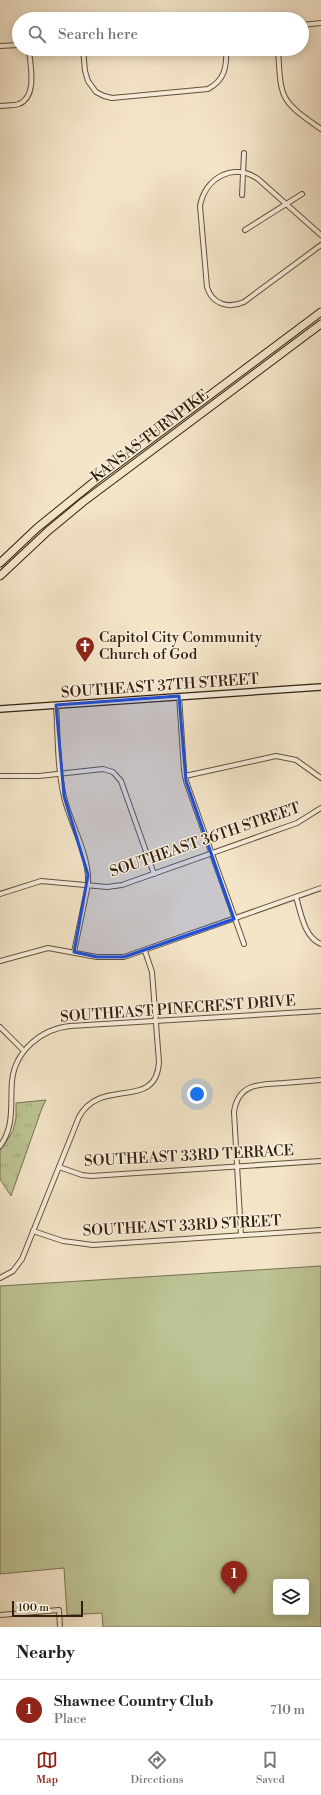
<!DOCTYPE html>
<html lang="en">
<head>
<meta charset="utf-8">
<style>
  body { margin:0; font-family:"Libre Bodoni",serif; background:#f2f2f2; color:#202124 }
  .controls { position:absolute; right:12px; bottom:12px; display:grid; overflow:hidden; border-radius:4px; box-shadow:0 2px 10px #0003 }
  .controls button { width:36px; height:36px; display:grid; place-items:center; padding:0; border:0; border-bottom:1px solid #e0e0e0; background:#fff; color:#202124; font:20px sans-serif }
  .scale { position:absolute; left:12px; bottom:10px; width:71px; box-sizing:border-box; padding-left:4px; border:2px solid #31210e; border-top:0; font-size:11px; line-height:14px; white-space:nowrap; color:#31210e; -webkit-text-stroke:3px #f8eedc; paint-order:stroke }
  .you { position:absolute; left:197px; top:1094px; width:14px; height:14px; margin:-10px; border:3px solid #fff; border-radius:50%; background:#1a73e8; box-shadow:0 0 0 6px #1a73e833 }
  .badge { display:grid; place-items:center; width:26px; height:26px; border-radius:50%; background:#8f2418; color:#fff; font-size:13px; font-weight:700 }
  .pin { position:absolute; translate:-50% -33px; filter:drop-shadow(0 1px 2px #0008) }
  .pin::after { content:''; position:absolute; top:21px; width:14px; height:12px; background:inherit; clip-path:polygon(0 0,100% 0,50% 100%) }
  .list { margin:0; padding:0; list-style:none }
  h2 { display:flex; justify-content:space-between; align-items:center; height:52px; margin:0; padding:0 16px; font-size:17px }
  h2 small { font-size:13px; font-weight:400; color:#757577 }
  .list li { display:grid; grid-template-columns:26px 1fr auto; gap:12px; align-items:center; box-sizing:border-box; height:60px; padding:0 16px; border-top:1px solid #e0e0e0 }
  .list b { display:block; font-size:15px; white-space:nowrap }
  .list p { margin:0; font-size:13px; white-space:nowrap; color:#757577 }
  .list em { font-size:13px; font-style:normal; color:#757577 }
  .icon { flex:none; width:22px; height:22px; fill:none; stroke:currentColor; stroke-width:2; stroke-linecap:round; stroke-linejoin:round }
  .map { position:relative; flex:none; width:321px; height:1627px; overflow:hidden }
  .search { position:absolute; background:#fff; box-shadow:0 2px 10px #0003; left:12px; right:12px; top:12px; height:44px; display:flex; align-items:center; gap:10px; box-sizing:border-box; padding:0 14px; border-radius:22px; color:#757577; font-size:15px }
  .sheet { height:112px; background:#fff }
  nav { display:flex; justify-content:space-around; align-items:center; box-sizing:border-box; height:56px; border-top:1px solid #e0e0e0; background:#fff; font-size:11px; color:#757577 }
  nav a { display:grid; justify-items:center; gap:2px }
  nav .on { color:#8f2418 }
  .map>svg:first-child { display:block }
</style>
</head>
<body>
<div class="map">
<svg width="321" height="1627" viewBox="0 0 321 1627">
  <defs>
    <pattern id="park-tufts" width="24" height="20" patternUnits="userSpaceOnUse"><rect width="24" height="20" fill="#bdc495"/><path d="M3 7l-1-3M5 7V3M7 7l1-3M15 17l-1-3M17 17v-4M19 17l1-3" fill="none" stroke="#a3a87f"/></pattern>
  </defs>
  <rect width="100%" height="100%" fill="#f4e5c9"/>
  <filter id="stains"><feTurbulence type="fractalNoise" baseFrequency=".005" numOctaves="4"/><feColorMatrix values="0 0 0 0 .2 0 0 0 0 .09 0 0 0 0 .02 0 0 0 .5 -.17"/></filter>
  <radialGradient id="worn" r=".72"><stop offset=".6" stop-color="#630" stop-opacity="0"/><stop offset="1" stop-color="#630" stop-opacity=".3"/></radialGradient>
  <path fill="#bdc495" stroke="#777252" fill-rule="evenodd" d="M321 1266V1627H103L102 1613 67 1615 64 1568 0 1574V1286ZM276 1582H306V1612H276Z"/>
  <polygon fill="url(#park-tufts)" stroke="#777252" points="46,1100 42,1108 11,1196 0,1179 0,1151 13,1131 16,1118 16,1103"/>
  <g fill="none" stroke-linecap="round" stroke-linejoin="round">
    <defs>
      <g id="street">
        <polyline points="302,25 321,23"/>
        <polyline points="0,46 19,45"/>
        <path d="M83 49 85 71 88 81 96 92 104 96 112 98 208 89C225 80 227 66 226 49"/>
        <path d="M278 49C281 99 279 100 321 129"/>
        <path d="M0 106C6 105 13 106 19 104 38 96 30 65 29 49"/>
        <polyline points="242,195 244,153"/>
        <polyline points="245,230 302,194"/>
        <path d="M321 235 258 179C233 162 205 178 200 206L207 287C212 304 228 309 244 302L321 245"/>
        <polyline points="179,696 184,770 186,781 244,944"/>
        <path d="M56 705C58 735 57 767 64 797 71 826 90 855 88 885L74 952"/>
        <polyline points="0,776 39,776 103,769 113,772 121,781 154,874"/>
        <polyline points="185,776 276,756 296,760 321,778"/>
        <polyline points="0,894 41,881 107,887 122,885 297,823 321,808"/>
        <path d="M296 897C301 913 304 937 321 944"/>
        <polyline points="0,961 48,948 97,957 124,957 321,888"/>
        <polyline points="0,1027 24,1051"/>
        <path d="M0 1146C15 1126 10 1104 12 1081 15 1051 41 1029 70 1026L321 1011"/>
        <polyline points="59,1167 82,1175 91,1176 321,1161"/>
        <polyline points="33,1231 63,1241 93,1245 321,1230"/>
        <path d="M241 1235 234 1112C238 1083 260 1084 284 1083 296 1082 309 1081 321 1080"/>
        <path d="M0 1278 13 1271 22 1259 79 1117C101 1076 156 1112 159 1062L152 972 145 951"/>
        <polyline points="0,1615 59,1610 60,1627"/>
      </g>
      <polyline id="secondary" points="0,709 321,687"/>
      <g id="highway">
        <polyline points="0,563 37,528 95,481 321,312"/>
        <polyline points="0,576 48,531 83,502 321,324"/>
      </g>
    </defs>
    <use href="#street" stroke="#62523d" stroke-width="6"/>
    <use href="#secondary" stroke="#31210e" stroke-width="8"/>
    <use href="#highway" stroke="#31210e" stroke-width="9"/>
    <use href="#street" stroke="#f8eedc" stroke-width="4"/>
    <use href="#secondary" stroke="#f8eedc" stroke-width="5.5"/>
    <use href="#highway" stroke="#f4e5c9" stroke-width="7"/>
  </g>
  <path fill="#1d4ed8" fill-opacity="0.2" stroke="#1d4ed8" stroke-width="3" stroke-linejoin="round" d="M179 696 186 781 234 919 124 957H97L74 952 88 875 64 796 56 705Z"/>
  <defs>
    <symbol id="church-pin" viewBox="-11 -11 22 30"><path d="M0 17L-7.5 6A9.5 9.5 0 1 1 7.5 6Z" fill="#8f2418" stroke="#f8eedc"/><path d="M-1.2-6h2.4v3.5h3.3v2.4h-3.3V6h-2.4V-.1h-3.3v-2.4h3.3Z" fill="#fff"/></symbol>
  </defs>
  <g fill-rule="evenodd">
    <use href="#church-pin" x="74" y="635" width="22" height="30"/>
  </g>
  <g text-anchor="middle" dominant-baseline="central" stroke-width="3" stroke-linejoin="round" paint-order="stroke">
    <g font-size="15" fill="#31210e" stroke="#f8eedc">
      <text transform="translate(150 436) rotate(-37)">KANSAS TURNPIKE</text>
      <text transform="translate(160 686) rotate(-4)">SOUTHEAST 37TH STREET</text>
      <text transform="translate(205 840) rotate(-19)">SOUTHEAST 36TH STREET</text>
      <text transform="translate(178 1009) rotate(-4)">SOUTHEAST PINECREST DRIVE</text>
      <text transform="translate(189 1156) rotate(-3)">SOUTHEAST 33RD TERRACE</text>
      <text transform="translate(182 1226) rotate(-3)">SOUTHEAST 33RD STREET</text>
    </g>
    <g font-size="15" fill="#31210e" stroke="#f8eedc" text-anchor="start">
      <text x="99" y="637">Capitol City Community<tspan x="99" dy="17">Church of God</tspan></text>
    </g>
  </g>
  <rect width="100%" height="100%" filter="url(#stains)"/>
  <rect width="100%" height="100%" fill="url(#worn)"/>
</svg>
<div class="controls">
<button><svg class="icon" aria-label="layers" viewBox="0 0 24 24"><path d="M12 4l9 5-9 5-9-5zM3 14l9 5 9-5"/></svg></button>
</div>
<div class="scale">100 m</div>
<div class="you"></div>
<div class="pin badge" style="left:234px;top:1594px">1</div>
<div class="search"><svg class="icon" aria-label="search" viewBox="0 0 24 24"><circle cx="10" cy="10" r="6"/><path d="M15 15l6 6"/></svg>Search here</div>
</div>
<section class="sheet">
<h2>Nearby<small></small></h2>
<ul class="list">
<li><span class="badge">1</span><div><b>Shawnee Country Club</b><p>Place</p></div><em>710 m</em></li>
</ul>
</section>
<nav>
<a class="on"><svg class="icon" aria-label="map" viewBox="0 0 24 24"><path d="M3 6l6-2 6 2 6-2v14l-6 2-6-2-6 2zM9 4v14M15 6v14"/></svg>Map</a>
<a><svg class="icon" aria-label="directions" viewBox="0 0 24 24"><path d="M12 3l9 9-9 9-9-9zM9 14v-3h6M13 9l2 2-2 2"/></svg>Directions</a>
<a><svg class="icon" aria-label="saved" viewBox="0 0 24 24"><path d="M7 4h10v16l-5-4-5 4z"/></svg>Saved</a>
</nav>
</body>
</html>
